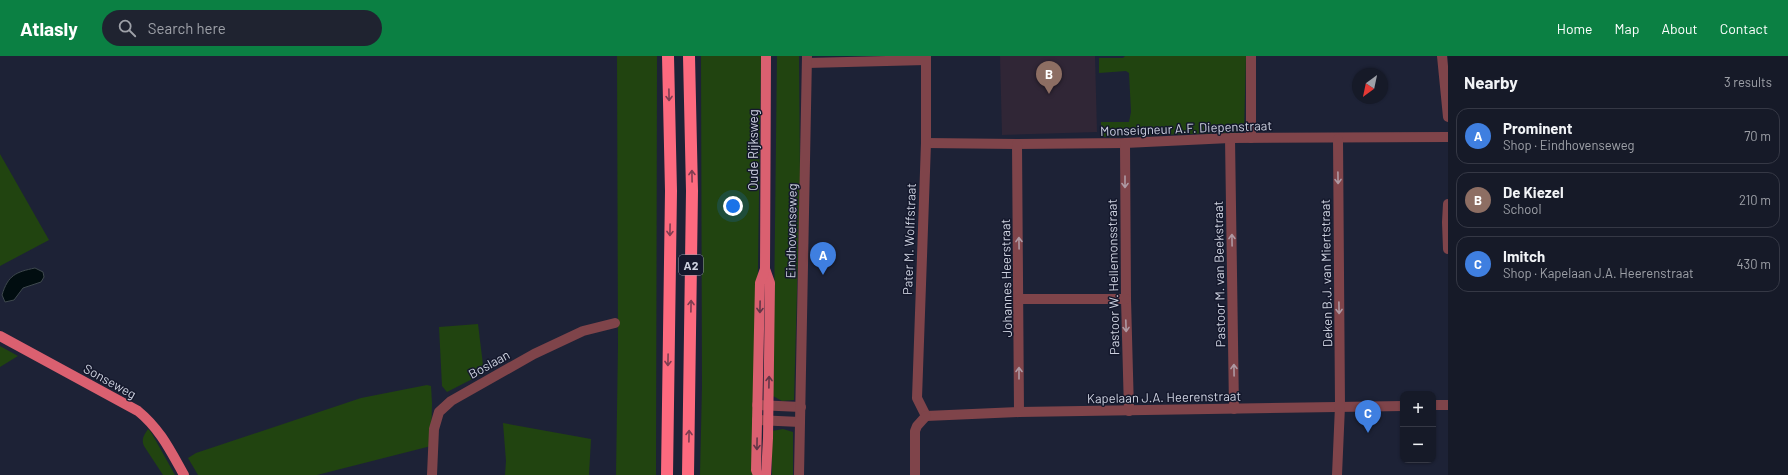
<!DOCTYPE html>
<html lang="en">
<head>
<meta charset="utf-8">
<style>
  body { margin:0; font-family:Barlow,sans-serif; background:#1f2330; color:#f1f3f6 }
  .controls { position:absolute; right:12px; bottom:12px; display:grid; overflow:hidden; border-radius:8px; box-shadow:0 1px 3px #0004 }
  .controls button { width:36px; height:36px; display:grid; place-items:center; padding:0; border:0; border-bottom:1px solid #353845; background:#161a28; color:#f1f3f6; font:20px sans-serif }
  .compass { position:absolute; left:1352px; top:12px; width:36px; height:36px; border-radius:50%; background:#161a28; box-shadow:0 1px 3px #0004; rotate:213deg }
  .you { position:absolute; left:733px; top:150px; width:14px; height:14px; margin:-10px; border:3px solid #fff; border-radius:50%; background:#1a73e8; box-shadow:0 0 0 6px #1a73e833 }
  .badge { display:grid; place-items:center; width:26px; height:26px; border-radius:50%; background:#0b8043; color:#fff; font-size:13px; font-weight:700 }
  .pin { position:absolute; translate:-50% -33px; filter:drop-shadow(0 1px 2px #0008) }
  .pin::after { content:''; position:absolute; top:21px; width:14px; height:12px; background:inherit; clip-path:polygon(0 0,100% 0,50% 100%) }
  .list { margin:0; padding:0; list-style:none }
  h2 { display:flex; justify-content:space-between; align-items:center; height:52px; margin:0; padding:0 16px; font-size:17px }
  h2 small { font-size:13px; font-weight:400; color:#9ea1a8 }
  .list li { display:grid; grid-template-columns:26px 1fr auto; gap:12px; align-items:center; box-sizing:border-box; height:56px; margin:0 8px 8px; padding:0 8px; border:1px solid #353845; border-radius:12px }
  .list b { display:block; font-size:15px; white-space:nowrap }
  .list p { margin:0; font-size:13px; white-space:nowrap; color:#9ea1a8 }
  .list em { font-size:13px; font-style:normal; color:#9ea1a8 }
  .icon { flex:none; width:22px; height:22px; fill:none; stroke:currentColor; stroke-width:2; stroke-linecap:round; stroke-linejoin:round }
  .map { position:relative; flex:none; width:1448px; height:419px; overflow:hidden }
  header { display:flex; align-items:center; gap:24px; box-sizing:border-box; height:56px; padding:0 20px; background:#0b8043; color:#fff }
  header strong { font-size:19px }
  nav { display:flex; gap:22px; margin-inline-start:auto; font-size:14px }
  .search { width:280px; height:36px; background:#1f2330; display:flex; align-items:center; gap:10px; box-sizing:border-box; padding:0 14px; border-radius:22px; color:#9ea1a8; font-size:15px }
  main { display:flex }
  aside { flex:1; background:#161a28 }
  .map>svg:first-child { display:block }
</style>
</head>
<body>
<header>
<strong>Atlasly</strong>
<div class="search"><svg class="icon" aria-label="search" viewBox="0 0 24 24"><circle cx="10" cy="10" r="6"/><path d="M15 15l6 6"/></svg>Search here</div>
<nav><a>Home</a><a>Map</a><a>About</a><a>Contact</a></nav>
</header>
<main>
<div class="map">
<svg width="1448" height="419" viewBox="0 0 1448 419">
  <rect width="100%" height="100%" fill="#1d2236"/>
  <polygon fill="#302636" points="1000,0 1095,0 1097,76 1002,79"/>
  <g fill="#214410">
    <polygon points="617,0 657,0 656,419 616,419 618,289"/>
    <polygon points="701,0 761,0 755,419 700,419 702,330"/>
    <polygon points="777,0 799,0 800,124 794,344 782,345 773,340"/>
    <polygon points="1125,0 1246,0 1244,76 1101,81 1101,66 1129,66 1131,56 1129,17 1126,15 1099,17 1099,2 1123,2"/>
    <polygon points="0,98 49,184 0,210"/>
    <polygon points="478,268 484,317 447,336 442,330 439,271"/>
    <polygon points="0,290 18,300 0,311"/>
    <polygon points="427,329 431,330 432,347 431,390 317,419 198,419 188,402 196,397 361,342"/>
    <polygon points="503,367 591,383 589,419 505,419 506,405"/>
    <path d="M148 373 151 376 175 419H163L144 390C141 383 144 379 148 373Z"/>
    <polygon points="783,373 793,376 793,419 772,419 772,375"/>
  </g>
  <path fill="#010d10" stroke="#3e484e" d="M35 212 43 216 44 221 41 226 23 232 14 244 5 246 2 239C8 219 16 216 35 212Z"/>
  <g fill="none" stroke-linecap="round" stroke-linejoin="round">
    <g stroke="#7f444a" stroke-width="10">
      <polyline points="1442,0 1448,61"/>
      <polyline points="807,7 926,4"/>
      <polyline points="1230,82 1234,353"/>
      <polyline points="1251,82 1251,0"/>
      <polyline points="926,87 1017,88 1125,87 1230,82 1448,81"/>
      <polyline points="1125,87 1126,243 1129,355"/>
      <polyline points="1017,88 1019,356"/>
      <polyline points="1448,148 1447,166 1448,193"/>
      <polyline points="1020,243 1126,243"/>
      <polyline points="757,349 801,351"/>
      <polyline points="1433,349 1448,349"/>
      <polyline points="926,360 1019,356 1403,350"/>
      <polyline points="926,360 917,342 926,87 926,0"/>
      <polyline points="757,364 800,366"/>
      <polyline points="432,419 434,373 439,356 451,345 534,298 583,275 615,267"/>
      <polyline points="799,419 807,0"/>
      <polyline points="915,419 915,375 917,370 926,360"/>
      <polyline points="1337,419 1340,350 1338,83"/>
    </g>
    <g stroke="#da6070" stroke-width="10">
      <polyline points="765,213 770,227 768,382 766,419"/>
      <path d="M0 280 138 355C160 373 170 394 184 419"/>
      <polyline points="758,419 756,414 760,227 765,213 766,0"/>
    </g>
    <g stroke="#fd6a7f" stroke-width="12">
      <polyline points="667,419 671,135 668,0"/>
      <polyline points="688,419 692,135 689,0"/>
    </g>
  </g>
  <defs><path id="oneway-shaft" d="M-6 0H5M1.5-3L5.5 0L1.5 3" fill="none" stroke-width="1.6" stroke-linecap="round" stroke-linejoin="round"/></defs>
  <g stroke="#7d3d51">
    <use href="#oneway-shaft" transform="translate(669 39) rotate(89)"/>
    <use href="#oneway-shaft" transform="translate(692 120) rotate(-91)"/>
    <use href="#oneway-shaft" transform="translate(670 174) rotate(91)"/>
    <use href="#oneway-shaft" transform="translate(691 250) rotate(-89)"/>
    <use href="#oneway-shaft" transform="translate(668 304) rotate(91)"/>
    <use href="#oneway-shaft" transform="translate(689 380) rotate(-89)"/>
  </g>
  <g stroke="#ae99a3">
    <use href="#oneway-shaft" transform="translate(1338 122) rotate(89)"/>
    <use href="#oneway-shaft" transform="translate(1125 126) rotate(90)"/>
    <use href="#oneway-shaft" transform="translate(1232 184) rotate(-91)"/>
    <use href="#oneway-shaft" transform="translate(1019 187) rotate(-91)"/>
    <use href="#oneway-shaft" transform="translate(1339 252) rotate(89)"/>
    <use href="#oneway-shaft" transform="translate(1126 270) rotate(88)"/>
    <use href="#oneway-shaft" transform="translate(1234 314) rotate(-91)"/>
    <use href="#oneway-shaft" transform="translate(1019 317) rotate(-90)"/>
  </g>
  <g stroke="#633547">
    <use href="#oneway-shaft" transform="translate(760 251) rotate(91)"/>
    <use href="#oneway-shaft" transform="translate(769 326) rotate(-89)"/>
    <use href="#oneway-shaft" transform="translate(757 388) rotate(91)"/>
  </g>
  <g text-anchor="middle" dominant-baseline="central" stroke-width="3" stroke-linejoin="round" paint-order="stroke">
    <rect fill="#14182c" stroke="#969aa9" stroke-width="1" x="679" y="199" width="24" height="20" rx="3"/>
    <g font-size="12" font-weight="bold" fill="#cdd1df">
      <text x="691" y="209">A2</text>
    </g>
    <g font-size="13" fill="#cdd1df" stroke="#14182c">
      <text transform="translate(1186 72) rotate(-2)">Monseigneur A.F. Diepenstraat</text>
      <text transform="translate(753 94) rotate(-90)">Oude Rijksweg</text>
      <text transform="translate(791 175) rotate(-89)">Eindhovenseweg</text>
      <text transform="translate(909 183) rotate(-88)">Pater M. Wolffstraat</text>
      <text transform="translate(1326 217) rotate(-91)">Deken B.J. van Miertstraat</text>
      <text transform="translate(1219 218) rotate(-91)">Pastoor M. van Beekstraat</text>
      <text transform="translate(1113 221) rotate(-91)">Pastoor W. Hellemonsstraat</text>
      <text transform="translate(1006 222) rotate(-91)">Johannes Heerstraat</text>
      <text transform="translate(489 308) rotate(-29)">Boslaan</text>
      <text transform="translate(110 325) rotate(29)">Sonseweg</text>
      <text transform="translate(1164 341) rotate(-1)">Kapelaan J.A. Heerenstraat</text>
    </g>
  </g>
</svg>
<div class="controls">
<button>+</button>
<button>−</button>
</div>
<svg class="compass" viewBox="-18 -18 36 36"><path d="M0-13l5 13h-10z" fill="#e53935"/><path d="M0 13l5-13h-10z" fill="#9ea1a8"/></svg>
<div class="you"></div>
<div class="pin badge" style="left:823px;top:219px;background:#3f7fe0">A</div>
<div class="pin badge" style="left:1049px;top:38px;background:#8d6e63">B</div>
<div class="pin badge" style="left:1368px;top:377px;background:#3f7fe0">C</div>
</div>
<aside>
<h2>Nearby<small>3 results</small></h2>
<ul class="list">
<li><span class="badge" style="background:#3f7fe0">A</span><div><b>Prominent</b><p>Shop · Eindhovenseweg</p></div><em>70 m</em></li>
<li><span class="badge" style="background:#8d6e63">B</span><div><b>De Kiezel</b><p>School</p></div><em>210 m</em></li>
<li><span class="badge" style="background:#3f7fe0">C</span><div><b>Imitch</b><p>Shop · Kapelaan J.A. Heerenstraat</p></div><em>430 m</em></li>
</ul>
</aside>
</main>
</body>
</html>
